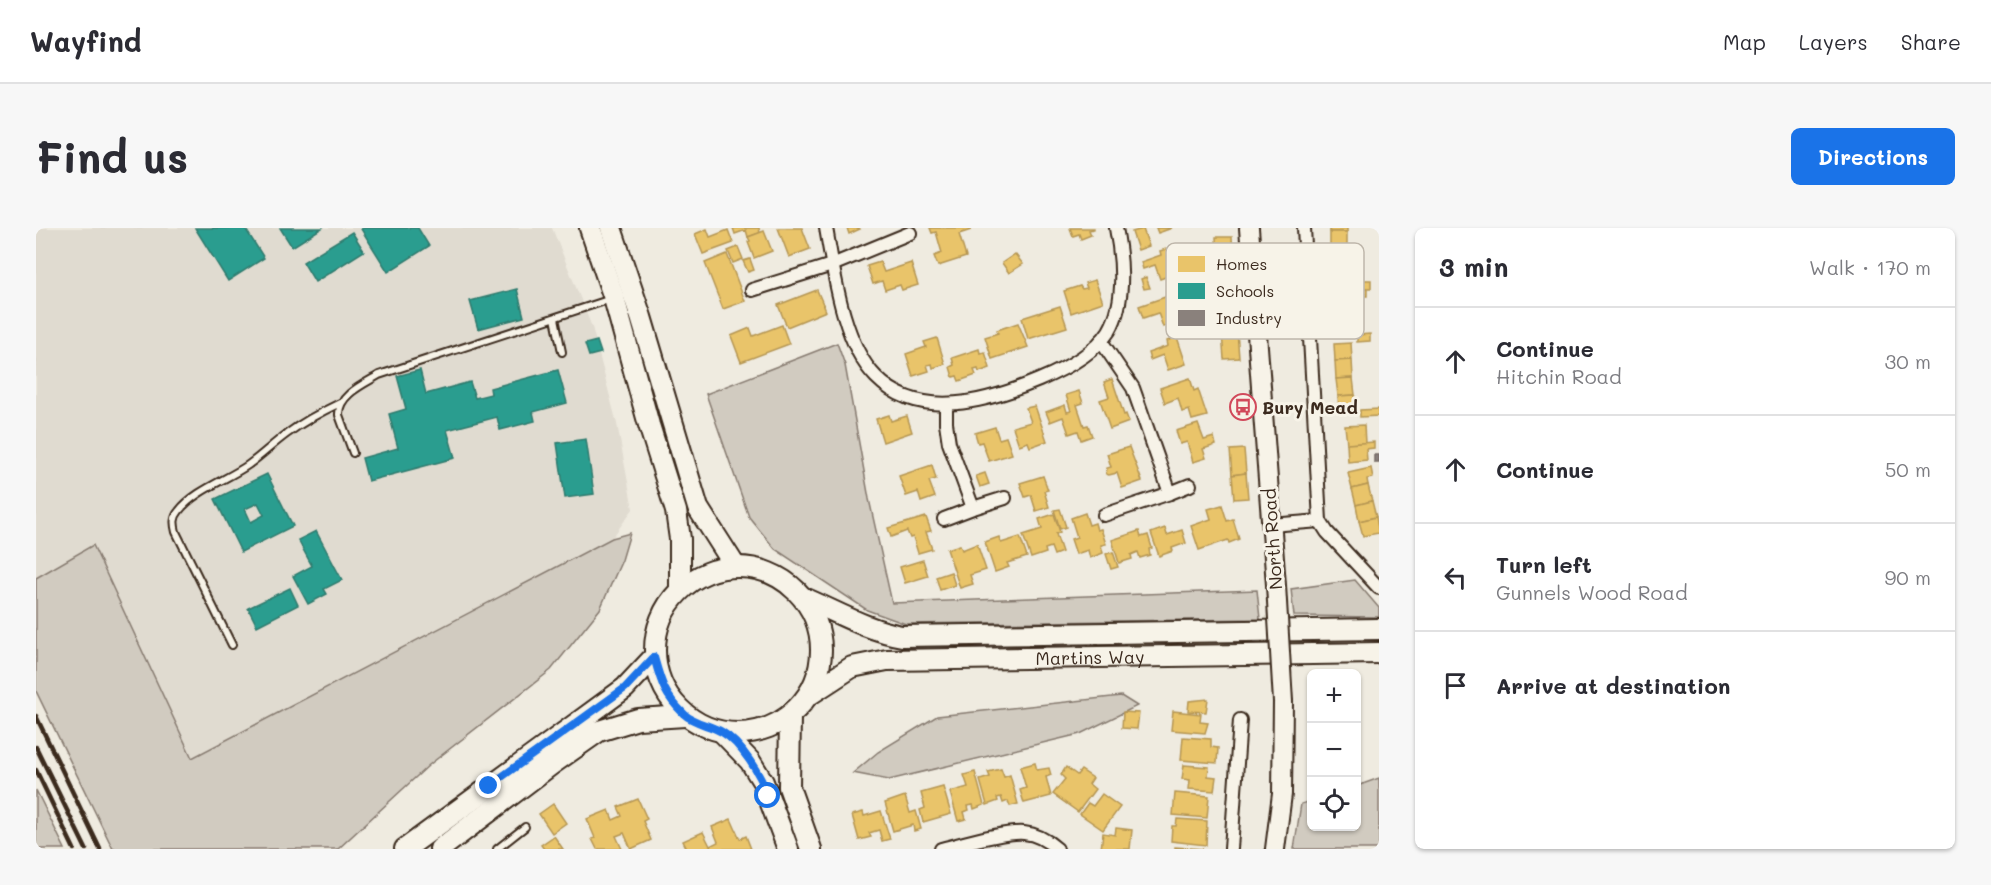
<!DOCTYPE html>
<html lang="en">
<head>
<meta charset="utf-8">
<style>
  body { margin:0; font-family:Mali,sans-serif; background:#f7f7f7; color:#2b2b33 }
  .controls { position:absolute; right:18px; bottom:18px; display:grid; overflow:hidden; border-radius:9px; box-shadow:0 2px 4px #0004 }
  .controls button { width:54px; height:54px; display:grid; place-items:center; padding:0; border:0; border-bottom:2px solid #e1e1e2; background:#fff; color:#2b2b33; font:30px sans-serif }
  .stop { position:absolute; width:18px; height:18px; margin:-14px; border:4px solid #1a73e8; border-radius:50%; background:#fff }
  .stop.end { background:#1a73e8; border-color:#fff; box-shadow:0 2px 6px #0008 }
  .list { margin:0; padding:0; list-style:none }
  h2 { display:flex; justify-content:space-between; align-items:center; height:78px; margin:0; padding:0 24px; font-size:26px }
  h2 small { font-size:20px; font-weight:400; color:#7c7c81 }
  .list li { display:grid; grid-template-columns:39px 1fr auto; gap:18px; align-items:center; box-sizing:border-box; height:108px; padding:0 24px; border-top:2px solid #e1e1e2 }
  .list b { display:block; font-size:22px; white-space:nowrap }
  .list p { margin:0; font-size:20px; white-space:nowrap; color:#7c7c81 }
  .list em { font-size:20px; font-style:normal; color:#7c7c81 }
  .icon { flex:none; width:33px; height:33px; fill:none; stroke:currentColor; stroke-width:2; stroke-linecap:round; stroke-linejoin:round }
  .map { position:relative; flex:none; width:1343px; height:621px; overflow:hidden; border-radius:9px }
  header { display:flex; align-items:center; gap:36px; box-sizing:border-box; height:84px; padding:0 30px; background:#fff; border-bottom:2px solid #e1e1e2 }
  header strong { font-size:28px }
  nav { display:flex; gap:33px; margin-inline-start:auto; font-size:21px }
  .intro { display:flex; align-items:center; justify-content:space-between; box-sizing:border-box; height:144px; padding:0 36px }
  h1 { margin:0; font-size:42px }
  .button { padding:15px 27px; border-radius:9px; background:#1a73e8; color:#fff; font-size:21px; font-weight:700 }
  main { display:flex; gap:36px; padding:0 36px }
  aside { flex:1; background:#fff; border-radius:9px; box-shadow:0 2px 4px #0004 }
  .map>svg:first-child { display:block }
</style>
</head>
<body>
<header>
<strong>Wayfind</strong>
<nav><a>Map</a><a>Layers</a><a>Share</a></nav>
</header>
<div class="intro"><h1>Find us</h1><a class="button">Directions</a></div>
<main>
<div class="map">
<svg width="1343" height="621" viewBox="0 0 1343 621">
  <rect width="100%" height="100%" fill="#efebe0"/>
  <filter id="ink" filterUnits="userSpaceOnUse"><feTurbulence type="fractalNoise" baseFrequency=".0167" numOctaves="2"/><feDisplacementMap in="SourceGraphic" scale="12" xChannelSelector="R" yChannelSelector="G"/><feConvolveMatrix kernelMatrix="1 2 1 2 8 2 1 2 1" color-interpolation-filters="sRGB"/></filter>
  <g filter="url(#ink)">
    <polygon fill="#e0dbd0" points="0,0 516,0 556,99 581,196 597,281 576,310 156,531 57,318 0,350"/>
    <g fill="#d1cbc0" stroke="#867a6f" stroke-width="1.5">
      <polygon points="801,115 809,137 833,271 856,375 1221,362 1224,391 870,396 831,382 739,321 713,289 670,166"/>
      <polygon points="594,305 586,332 564,381 515,442 393,537 302,621 77,621 0,463 0,350 57,317 156,530 576,310"/>
      <polygon points="1319,352 1343,380 1343,389 1258,388 1255,361"/>
      <polygon points="1085,468 1101,478 1044,506 853,552 817,545 842,524 901,488"/>
      <polygon points="1343,550 1343,621 1258,621 1265,576 1275,573 1276,598 1320,598 1321,558"/>
      <polygon points="0,562 29,621 0,621"/>
    </g>
    <g fill="#e9c46a" stroke="#b59653" stroke-width="1.5">
      <polygon points="697,0 723,0 724,5 712,9 710,2 699,6"/>
      <polygon points="742,0 766,0 774,21 753,29"/>
      <polygon points="811,0 823,0 824,1 813,6"/>
      <polygon points="894,0 934,0 935,2 923,6 930,29 902,38 898,28 906,25 900,4 896,5"/>
      <polygon points="1034,0 1058,0 1058,1 1053,2 1055,7 1045,11 1043,6 1037,8"/>
      <polygon points="1120,0 1136,0 1122,5"/>
      <rect x="1294" y="0" width="17" height="4"/>
      <polygon points="671,1 674,9 692,2 697,15 667,26 659,6"/>
      <polygon points="1107,1 1113,18 1102,22 1096,4"/>
      <polygon points="728,3 736,23 718,30 712,14 714,13 712,9"/>
      <rect x="1294" y="4" width="17" height="16"/>
      <polygon points="1180,9 1196,9 1197,29 1181,30"/>
      <polygon points="702,19 707,31 697,35 692,23"/>
      <polygon points="1133,20 1138,37 1148,34 1153,49 1143,52 1141,45 1124,51 1119,37 1107,41 1105,34 1125,27 1124,23"/>
      <polygon points="691,26 709,73 687,81 669,35"/>
      <polygon points="979,26 987,36 973,45 966,35"/>
      <polygon points="714,31 718,42 712,44 707,33"/>
      <polygon points="844,34 848,44 875,35 882,57 866,62 864,57 849,62 846,53 837,56 831,38"/>
      <polygon points="1110,49 1114,60 1108,61 1105,51"/>
      <polygon points="1059,52 1067,74 1035,85 1028,63 1044,58 1046,61 1051,60 1049,55"/>
      <rect x="1319" y="52" width="16" height="8"/>
      <rect x="1319" y="61" width="12" height="7"/>
      <polygon points="781,62 790,83 751,99 742,77"/>
      <polygon points="1135,67 1144,93 1127,99 1122,85 1107,90 1103,78"/>
      <polygon points="1024,78 1031,99 992,111 986,90"/>
      <polygon points="982,95 992,119 956,131 949,109 962,105 961,102"/>
      <polygon points="746,97 753,116 705,134 695,108 714,100 717,108"/>
      <polygon points="1201,103 1203,130 1188,131 1186,105"/>
      <polygon points="1334,106 1334,113 1321,114 1321,107"/>
      <polygon points="1141,109 1150,136 1132,142 1127,127 1114,132 1112,125 1132,118 1131,113"/>
      <polygon points="901,110 909,136 897,140 896,136 891,137 893,143 877,148 870,126 890,119 888,114"/>
      <polygon points="1315,115 1316,132 1299,133 1298,116"/>
      <polygon points="943,121 944,125 949,124 954,140 943,144 942,141 938,142 940,147 923,153 921,148 917,149 914,139 918,137 916,130"/>
      <polygon points="1316,132 1317,150 1300,151 1299,133"/>
      <polygon points="1154,150 1158,163 1162,161 1171,188 1156,192 1153,182 1146,184 1142,170 1129,175 1124,160"/>
      <polygon points="1317,150 1319,167 1302,168 1300,151"/>
      <polygon points="1076,151 1088,187 1090,186 1093,194 1074,201 1064,172 1073,169 1068,154"/>
      <polygon points="1043,163 1047,175 1041,177 1048,198 1052,197 1056,208 1045,212 1042,203 1033,206 1027,189 1014,194 1010,184 1029,177 1031,184 1035,183 1030,167"/>
      <polygon points="1319,167 1320,185 1303,186 1302,168"/>
      <polygon points="999,178 1011,213 994,219 992,214 983,217 977,199 995,194 990,180"/>
      <polygon points="1343,181 1343,188 1324,189 1324,182"/>
      <polygon points="853,187 855,193 871,188 876,204 847,214 840,191"/>
      <polygon points="1162,196 1168,212 1178,209 1180,217 1167,221 1170,230 1157,234 1151,214 1144,216 1140,203"/>
      <polygon points="1328,197 1329,215 1311,216 1309,198"/>
      <polygon points="959,199 963,211 970,209 976,226 953,233 946,214 942,215 939,205"/>
      <polygon points="1338,214 1338,220 1330,221 1331,232 1312,234 1311,216"/>
      <polygon points="1093,219 1106,253 1086,260 1081,245 1073,247 1070,246 1071,240 1075,239 1071,226"/>
      <polygon points="1208,221 1210,245 1196,247 1194,222"/>
      <polygon points="896,237 900,251 893,253 899,269 885,274 882,264 870,268 863,248"/>
      <polygon points="1335,240 1337,250 1331,251 1332,257 1316,261 1312,245"/>
      <polygon points="949,245 953,256 944,259 940,248"/>
      <polygon points="1210,245 1212,270 1198,271 1196,247"/>
      <polygon points="1007,248 1012,262 1008,263 1013,279 1000,283 995,267 989,269 984,255"/>
      <polygon points="1332,257 1336,273 1320,277 1316,261"/>
      <polygon points="1336,273 1340,289 1323,293 1320,277"/>
      <polygon points="1186,277 1191,293 1197,291 1203,311 1193,315 1192,312 1163,322 1155,298 1175,291 1172,281"/>
      <polygon points="1024,281 1030,299 1024,301 1018,282"/>
      <polygon points="1049,285 1053,297 1059,295 1061,302 1065,301 1070,316 1065,317 1067,325 1054,330 1052,322 1040,326 1035,311 1041,309 1035,290"/>
      <polygon points="1018,286 1024,304 1020,306 1026,324 1018,327 1015,319 1009,321 1010,325 995,330 987,307 1006,301 1003,291"/>
      <polygon points="890,289 895,303 890,304 896,321 882,325 877,309 874,310 871,303 855,309 852,300"/>
      <polygon points="1340,289 1343,305 1327,308 1323,293"/>
      <polygon points="1129,300 1131,307 1146,302 1150,315 1136,320 1137,323 1123,328 1115,305"/>
      <polygon points="1103,303 1105,309 1112,307 1116,320 1113,321 1114,327 1104,330 1102,324 1095,327 1096,331 1083,335 1076,312"/>
      <polygon points="963,309 965,315 984,309 991,329 971,335 973,339 959,344 949,314"/>
      <polygon points="941,316 950,342 934,347 937,356 924,360 911,321 924,317 926,322"/>
      <polygon points="1077,324 1082,339 1075,341 1070,326"/>
      <polygon points="887,332 892,348 869,355 864,339"/>
      <polygon points="915,344 919,357 904,362 900,349"/>
      <polygon points="1172,471 1170,484 1152,483 1153,473"/>
      <polygon points="1137,483 1165,486 1164,494 1172,495 1169,505 1135,502"/>
      <polygon points="1087,484 1103,485 1101,501 1086,500"/>
      <polygon points="1147,509 1175,511 1175,519 1182,520 1181,535 1145,532"/>
      <polygon points="999,535 1001,542 1013,540 1015,547 1010,549 1015,568 988,575 984,562 990,560 984,539"/>
      <polygon points="1148,537 1173,539 1172,548 1180,549 1178,563 1153,561 1154,552 1146,551"/>
      <polygon points="1030,539 1041,547 1045,542 1057,550 1053,556 1059,561 1042,584 1017,566 1029,551 1025,547"/>
      <polygon points="965,541 968,549 974,547 982,576 974,578 972,573 967,575 965,569 961,570 962,573 951,577 944,552 954,549 952,544"/>
      <polygon points="939,544 948,577 938,581 937,577 932,578 933,582 928,584 930,591 922,593 914,564 932,559 928,547"/>
      <polygon points="907,559 915,586 887,594 884,582 889,580 885,565"/>
      <polygon points="1139,565 1173,568 1171,590 1137,587"/>
      <polygon points="1066,566 1084,579 1067,602 1044,586 1052,575 1057,578"/>
      <polygon points="869,568 874,585 880,583 885,601 878,603 877,597 857,603 849,575"/>
      <polygon points="602,571 611,591 607,593 615,612 595,621 588,605 580,608 586,621 561,621 556,611 559,610 551,591 573,582 577,592 586,588 582,579"/>
      <polygon points="517,576 530,595 516,605 503,586"/>
      <polygon points="845,583 854,611 846,613 843,602 833,605 835,609 823,612 816,587 827,584 828,588"/>
      <polygon points="695,591 704,611 710,608 715,621 651,621 647,613 667,604 674,618 682,614 676,599"/>
      <polygon points="1141,591 1171,593 1170,617 1135,613 1136,598 1140,598"/>
      <polygon points="1080,600 1096,602 1094,621 1065,621 1067,605 1079,607"/>
      <polygon points="518,608 527,621 508,621 505,617"/>
      <polygon points="1139,619 1167,621 1139,621"/>
    </g>
    <g fill="#2a9d8f" stroke="#2f7a6d" stroke-width="1.5" fill-rule="evenodd">
      <polygon points="159,0 209,0 228,30 192,53"/>
      <polygon points="244,0 286,0 256,19"/>
      <polygon points="328,0 382,0 393,18 352,44 325,1"/>
      <polygon points="316,4 328,23 279,54 267,34"/>
      <polygon points="481,61 488,89 442,101 434,73"/>
      <polygon points="561,113 565,125 553,128 549,116"/>
      <polygon points="384,142 390,166 434,154 439,170 455,166 454,160 522,142 531,175 497,184 499,193 464,202 461,189 411,202 419,230 332,253 326,230 362,220 353,186 370,181 361,148"/>
      <polygon points="550,211 558,266 529,270 521,215"/>
      <path d="M231 246 257 298 205 324 179 271ZM222 275 228 287 215 294 209 281Z"/>
      <polygon points="280,303 306,352 288,361 291,366 272,376 257,348 276,338 262,312"/>
      <polygon points="254,360 262,377 221,398 212,380"/>
    </g>
    <rect fill="#8a817c" stroke="#726760" stroke-width="1.5" x="1338" y="227" width="5" height="7"/>
    <g fill="none" stroke-linecap="round" stroke-linejoin="round">
      <defs>
        <g id="service">
          <polyline points="519,90 526,124"/>
          <path d="M317 225 303 187C302 167 328 156 343 147L575 71"/>
          <path d="M196 417 140 304C138 296 137 290 143 283 158 263 192 251 212 237 226 227 238 215 252 205 268 193 285 184 304 175"/>
          <polyline points="461,621 489,599"/>
        </g>
        <g id="minor">
          <path d="M790 0C798 45 807 116 840 149 884 194 953 173 1003 152 1027 142 1058 126 1073 103 1090 74 1086 31 1080 0"/>
          <polyline points="716,62 796,37 874,5"/>
          <polyline points="1065,113 1097,160 1134,265 1068,287"/>
          <polyline points="910,176 910,195 913,215 937,280 969,270"/>
          <polyline points="1134,265 1154,257"/>
          <polyline points="908,291 937,280"/>
          <polyline points="1284,293 1291,304 1343,360"/>
          <polyline points="1235,297 1284,293 1268,0"/>
          <path d="M905 621C925 616 969 603 988 605 1000 606 1011 612 1021 621"/>
          <polyline points="1195,621 1204,492"/>
        </g>
        <g id="secondary">
          <polyline points="1213,0 1240,357"/>
          <polyline points="1239,621 1246,566 1247,474"/>
        </g>
        <g id="primary">
          <polyline points="554,0 578,70 613,197 640,283 644,311 644,360"/>
          <polyline points="575,0 605,89 662,280 699,338"/>
          <circle cx="702" cy="422" r="83"/>
          <path d="M768 370C801 384 831 402 866 408L1343 401"/>
          <path id="s1" d="M773 467 816 439 851 432 1343 425"/>
          <polyline points="754,488 753,559 775,621"/>
          <polyline points="687,505 714,533 727,554 752,621"/>
          <polyline points="369,621 589,460 618,429"/>
          <polyline points="404,621 516,536 563,503 602,491 649,488"/>
        </g>
      </defs>
      <use href="#service" stroke="#3b2a1e" stroke-width="10"/>
      <use href="#minor" stroke="#3b2a1e" stroke-width="16"/>
      <use href="#secondary" stroke="#3b2a1e" stroke-width="22"/>
      <use href="#primary" stroke="#3b2a1e" stroke-width="24"/>
      <use href="#service" stroke="#f7f3e8" stroke-width="6"/>
      <use href="#minor" stroke="#f7f3e8" stroke-width="12"/>
      <use href="#secondary" stroke="#f7f3e8" stroke-width="18"/>
      <use href="#primary" stroke="#f7f3e8" stroke-width="20"/>
      <g stroke="#3b2a1e" stroke-width="4.5">
        <polyline points="0,488 64,621"/>
        <polyline points="0,519 50,621"/>
        <polyline points="0,542 38,621"/>
      </g>
      <defs>
        <polyline id="secondary-bridge" points="1240,357 1247,474"/>
      </defs>
      <use href="#secondary-bridge" stroke="#3b2a1e" stroke-width="22" stroke-linecap="butt"/>
      <use href="#secondary-bridge" stroke="#f7f3e8" stroke-width="18"/>
    </g>
  </g>
  <g fill="none" stroke-linecap="round" stroke-linejoin="round" filter="url(#ink)">
    <path stroke="#1a73e8" stroke-width="8" d="M453 558 589 460 618 429C625 454 628 467 648 486 657 495 674 497 686 504 705 515 725 547 732 568"/>
  </g>
  <defs>
    <symbol id="bus-ring" viewBox="-11 -11 22 22"><circle r="9.5" fill="#f7f3e8" stroke="#d1495b" stroke-width="1.5"/><path d="M-5-6H5V4H4V6H2V4H-2V6H-4V4H-5ZM-3.5-4V0h7V-4ZM-3.5 1.2v1.5H-2V1.2ZM2 1.2v1.5H3.5V1.2Z" fill="#d1495b"/></symbol>
  </defs>
  <g fill-rule="evenodd">
    <use href="#bus-ring" x="1192" y="164" width="30" height="30"/>
  </g>
  <g text-anchor="middle" dominant-baseline="central" stroke-width="6" stroke-linejoin="round" paint-order="stroke">
    <g font-size="18" font-weight="bold" fill="#3b2a1e" stroke="#f7f3e8" text-anchor="start">
      <text x="1226" y="179">Bury Mead</text>
    </g>
    <g font-size="18" fill="#3b2a1e" stroke="#f7f3e8">
      <text transform="translate(1236 311) rotate(-94)">North Road</text>
      <text stroke="none"><textPath href="#s1" startOffset="290">Martins Way</textPath></text>
    </g>
  </g>
  <rect x="1130" y="15" width="198" height="96" rx="9" fill="#f7f3e8" stroke="#bfb7ab" stroke-width="1.5"/>
  <rect x="1142" y="28" width="27" height="16" fill="#e9c46a"/>
  <rect x="1142" y="55" width="27" height="16" fill="#2a9d8f"/>
  <rect x="1142" y="82" width="27" height="16" fill="#8a817c"/>
  <g font-size="16" fill="#3b2a1e">
    <text x="1180" y="42">Homes</text>
    <text x="1180" y="69">Schools</text>
    <text x="1180" y="96">Industry</text>
  </g>
</svg>
<div class="controls">
<button>+</button>
<button>−</button>
<button><svg class="icon" aria-label="locate" viewBox="0 0 24 24"><circle cx="12" cy="12" r="6"/><path d="M12 2v4M12 18v4M2 12h4M18 12h4"/></svg></button>
</div>
<div class="stop" style="left:732px;top:568px"></div>
<div class="stop end" style="left:453px;top:558px"></div>
</div>
<aside>
<h2>3 min<small>Walk · 170 m</small></h2>
<ul class="list">
<li><svg class="icon" aria-label="ahead" viewBox="0 0 24 24"><path d="M12 20V5M6 11l6-6 6 6"/></svg><div><b>Continue</b><p>Hitchin Road</p></div><em>30 m</em></li>
<li><svg class="icon" aria-label="ahead" viewBox="0 0 24 24"><path d="M12 20V5M6 11l6-6 6 6"/></svg><div><b>Continue</b></div><em>50 m</em></li>
<li><svg class="icon" aria-label="left" viewBox="0 0 24 24"><path d="M17 20v-9H6M10 6l-5 5 5 5"/></svg><div><b>Turn left</b><p>Gunnels Wood Road</p></div><em>90 m</em></li>
<li><svg class="icon" aria-label="arrive" viewBox="0 0 24 24"><path d="M6 21V4h12l-3 4 3 4H6"/></svg><div><b>Arrive at destination</b></div></li>
</ul>
</aside>
</main>
</body>
</html>
